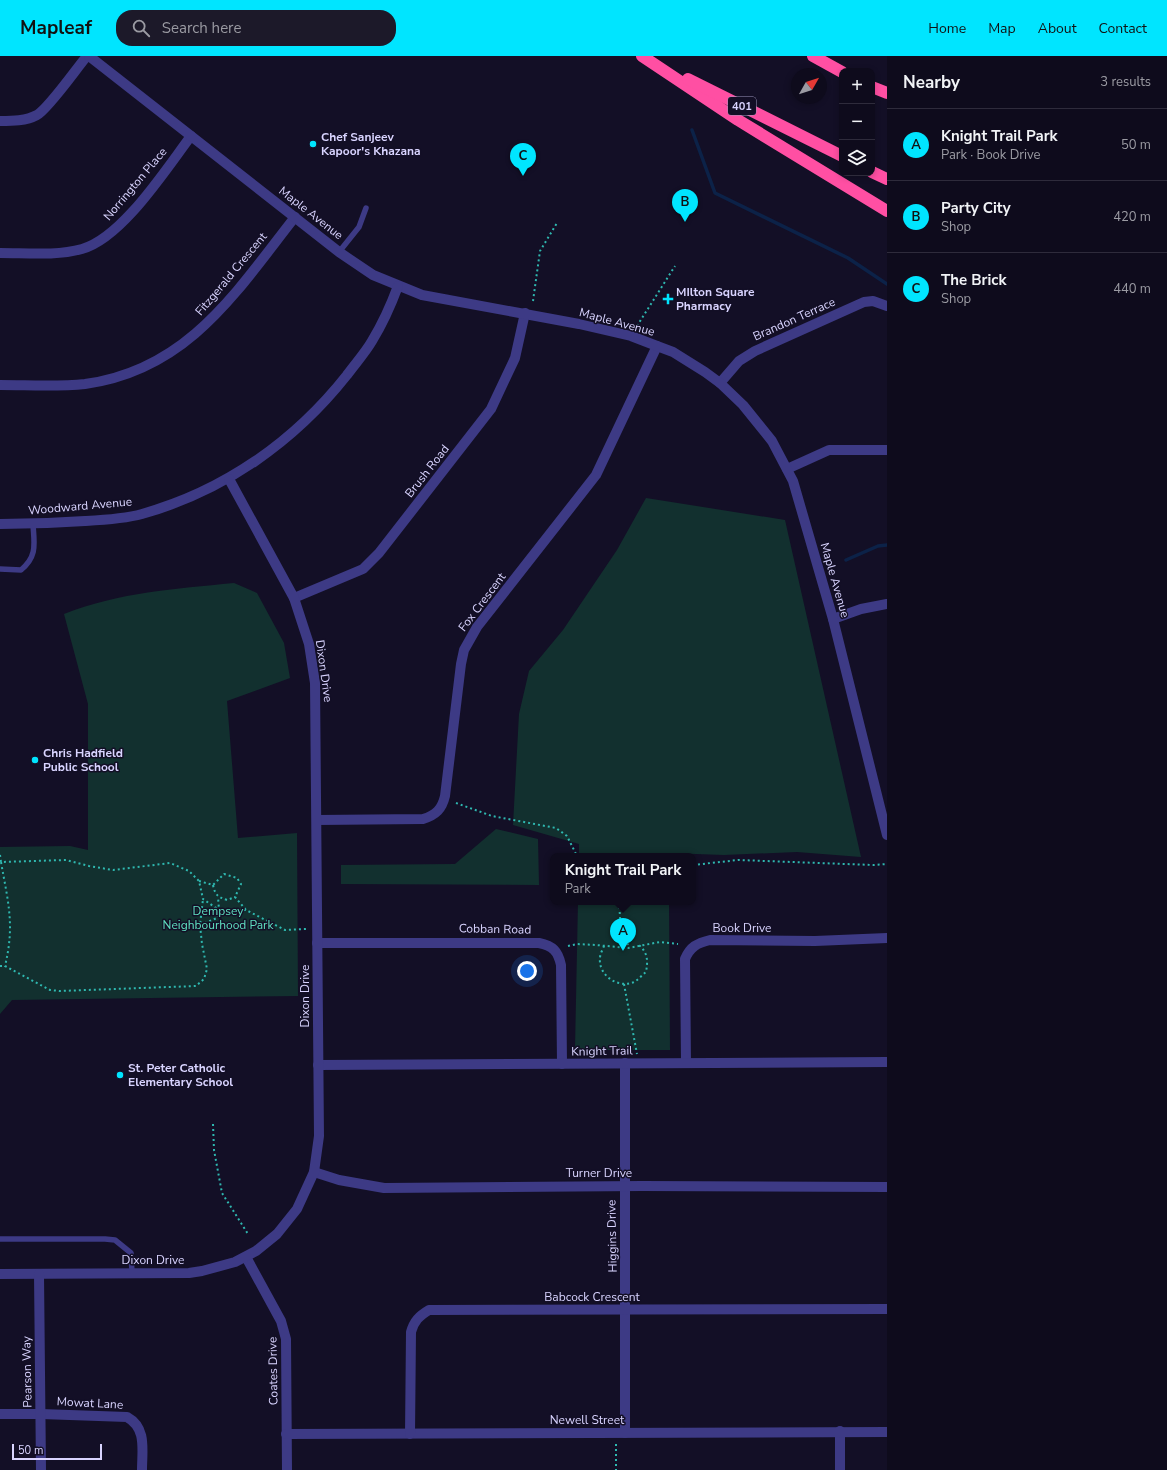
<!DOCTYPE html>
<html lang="en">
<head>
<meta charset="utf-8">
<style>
  body { margin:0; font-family:"Nunito Sans",sans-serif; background:#1c1929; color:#f1f3f6 }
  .controls { position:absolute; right:12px; top:12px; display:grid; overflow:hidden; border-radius:8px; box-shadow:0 2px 6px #0003 }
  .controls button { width:36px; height:36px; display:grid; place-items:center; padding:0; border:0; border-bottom:1px solid #2e2b3b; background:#0e0b1c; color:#f1f3f6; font:20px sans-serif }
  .compass { position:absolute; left:791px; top:12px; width:36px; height:36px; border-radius:50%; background:#0e0b1c; box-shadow:0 2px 6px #0003; rotate:51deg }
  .scale { position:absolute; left:12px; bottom:10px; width:90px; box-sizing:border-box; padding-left:4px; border:2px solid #d9d4ff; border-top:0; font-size:11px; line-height:14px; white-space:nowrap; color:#d9d4ff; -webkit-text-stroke:3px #130f26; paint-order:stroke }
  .you { position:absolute; left:527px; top:915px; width:14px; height:14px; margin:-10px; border:3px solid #fff; border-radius:50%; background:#1a73e8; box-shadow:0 0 0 6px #1a73e833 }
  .badge { display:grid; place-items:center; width:26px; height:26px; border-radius:50%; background:#00e5ff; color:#111; font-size:13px; font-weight:700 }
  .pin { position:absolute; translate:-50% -33px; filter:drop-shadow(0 1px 2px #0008) }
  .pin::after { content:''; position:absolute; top:21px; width:14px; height:12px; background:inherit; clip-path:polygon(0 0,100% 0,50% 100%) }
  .popup { position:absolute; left:550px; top:797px; width:146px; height:52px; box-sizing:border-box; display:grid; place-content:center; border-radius:8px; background:#0e0b1c; filter:drop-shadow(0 1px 3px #0005); font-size:13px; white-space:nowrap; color:#9b9ba3 }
  .popup b { font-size:15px; color:#f1f3f6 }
  .popup::after { content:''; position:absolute; left:50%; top:100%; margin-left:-8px; border:8px solid transparent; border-top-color:#0e0b1c }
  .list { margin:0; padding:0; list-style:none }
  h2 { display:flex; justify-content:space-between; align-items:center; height:52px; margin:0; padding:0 16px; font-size:17px }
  h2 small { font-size:13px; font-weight:400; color:#9b9ba3 }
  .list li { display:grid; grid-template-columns:26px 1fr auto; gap:12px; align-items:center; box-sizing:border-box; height:72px; padding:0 16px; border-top:1px solid #2e2b3b }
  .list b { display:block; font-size:15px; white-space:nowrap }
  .list p { margin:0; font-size:13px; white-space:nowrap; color:#9b9ba3 }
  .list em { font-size:13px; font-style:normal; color:#9b9ba3 }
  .icon { flex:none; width:22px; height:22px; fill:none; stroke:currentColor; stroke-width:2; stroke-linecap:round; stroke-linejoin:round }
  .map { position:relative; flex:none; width:887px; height:1414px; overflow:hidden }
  header { display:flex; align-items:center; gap:24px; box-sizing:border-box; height:56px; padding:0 20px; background:#00e5ff; color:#111 }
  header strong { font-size:19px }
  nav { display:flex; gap:22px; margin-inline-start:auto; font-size:14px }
  .search { width:280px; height:36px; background:#1c1929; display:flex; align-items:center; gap:10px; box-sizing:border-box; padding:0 14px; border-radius:16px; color:#9b9ba3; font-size:15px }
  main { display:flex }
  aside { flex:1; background:#0e0b1c }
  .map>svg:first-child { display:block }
</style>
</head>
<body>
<header>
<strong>Mapleaf</strong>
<div class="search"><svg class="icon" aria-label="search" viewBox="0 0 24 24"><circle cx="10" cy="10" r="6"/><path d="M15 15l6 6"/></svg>Search here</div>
<nav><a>Home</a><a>Map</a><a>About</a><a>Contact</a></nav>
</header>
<main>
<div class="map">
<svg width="887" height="1414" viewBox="0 0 887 1414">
  <rect width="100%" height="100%" fill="#130f26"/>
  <g fill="#12302f">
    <polygon points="646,442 785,464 861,801 797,796 724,799 668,797 668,800 579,800 579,788 513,769 519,658 529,615 563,574 617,494"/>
    <path d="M234 527 257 537 284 587 290 622 227 645 238 782 297 777 298 940 12 944 0 958V791L70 790 88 794V648L64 558C121 536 174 533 234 527Z"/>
    <polygon points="496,773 538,783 539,829 341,828 341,809 455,808"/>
    <polygon points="578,846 669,846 670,994 577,994 575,993"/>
  </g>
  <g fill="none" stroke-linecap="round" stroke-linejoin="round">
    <g stroke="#0c2248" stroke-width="3.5">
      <polyline points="692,74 715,137 848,202 887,228"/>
      <polyline points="846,504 878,490 887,489"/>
    </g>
    <g stroke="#2fb8b0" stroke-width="2" stroke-dasharray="2 3" stroke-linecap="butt">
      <polyline points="533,245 540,195 557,167"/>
      <polyline points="637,270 675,210"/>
      <polyline points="456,747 492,760 556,772 567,780 577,800"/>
      <polyline points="0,799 1,806 66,804 89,810 113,814 170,807 189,815 199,825 203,843 219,854 246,854 285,874 306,873"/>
      <path d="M1 806C8 846 15 869 5 910L50 934 60 935 196 930 204 923 207 913 202 888 200 869 203 843"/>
      <polyline points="693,809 738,804 873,809 887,808"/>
      <polyline points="199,825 213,829 224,818 237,822 241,828 235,841 246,854"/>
      <path d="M213 829C215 839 218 841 227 844L235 841"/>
      <polyline points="619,846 621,875 627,878 628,892"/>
      <polyline points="200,869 217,862 219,854 218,841"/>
      <polyline points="568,890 577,888 596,889 628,892 660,886 678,888"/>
      <path d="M604 890C603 893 600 898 600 902 598 919 618 933 634 926 638 924 642 919 646 916 648 905 648 897 639 889"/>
      <polyline points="0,910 5,910"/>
      <polyline points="624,928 637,998"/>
      <polyline points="213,1068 214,1094 222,1137 248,1178"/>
      <polyline points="616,1388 616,1414"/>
    </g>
    <g stroke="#3d3a85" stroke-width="5.5">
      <polyline points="339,196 359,171 366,152"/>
      <path d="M0 513 21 514C38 500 34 487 33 468"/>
      <polyline points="0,1183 105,1183 115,1184 131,1197 132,1217"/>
    </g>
    <g stroke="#3d3a85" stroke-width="10">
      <path d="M0 65C12 65 26 65 37 59 49 52 76 13 87 0"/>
      <path d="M0 197C27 197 56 200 82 193 122 182 166 113 191 80"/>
      <polyline points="720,327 739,305 755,295 864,246 873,245 887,250"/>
      <path d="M0 329C28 329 57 331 85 328 188 314 236 236 295 161"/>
      <polyline points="787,413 829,394 887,394"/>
      <polyline points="294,542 363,513 379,497 491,353 515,302 525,257"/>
      <polyline points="833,563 861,553 887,548"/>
      <path d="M317 764 423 763C436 759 442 753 445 740L461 608 464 594 477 571 596 419 657 290"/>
      <path d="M317 887H539C553 890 558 895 561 909L562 1008"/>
      <polyline points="625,1007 625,1377"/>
      <path d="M686 1007 685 903C690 891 697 887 710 884L815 885 887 882"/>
      <polyline points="318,1009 887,1006"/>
      <polyline points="314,1116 339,1124 384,1132 642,1130 887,1131"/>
      <polyline points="246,1201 281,1265 286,1283 287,1414"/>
      <path d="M0 1358H41L127 1361C147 1372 142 1394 142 1414"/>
      <polyline points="840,1375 840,1414"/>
      <polyline points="286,1378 887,1376"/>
      <path d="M410 1378 411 1276C414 1265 419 1260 429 1254L887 1253"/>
    </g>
    <g stroke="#3d3a85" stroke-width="10">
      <polyline points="89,0 339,196 373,219 422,239 579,268 631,280 657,290 673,296 705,316 720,327 743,349 772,385 793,425 833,563 887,779"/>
      <path d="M0 468C28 468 57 467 85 465 104 464 124 463 142 458 224 435 294 386 347 319 355 308 365 297 372 285 383 267 391 249 398 230"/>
      <polyline points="0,1218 189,1217 202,1215 235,1206 256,1195 277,1178 297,1153 314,1116 319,1080 315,627 309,588 294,542 229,423"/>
      <polyline points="39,1218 41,1414"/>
    </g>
    <g stroke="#ff4fa3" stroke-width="12">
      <polyline points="642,0 738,64 887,155"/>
      <polyline points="813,0 842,16"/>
      <polyline points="688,23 842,100"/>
      <polyline points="872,31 887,37"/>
      <polyline points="872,116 887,123"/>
    </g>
  </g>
  <g fill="#00e5ff" stroke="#130f26" stroke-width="1.5">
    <circle cx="313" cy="88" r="4"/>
    <path d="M666 237h4v4h4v4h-4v4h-4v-4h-4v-4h4z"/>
    <circle cx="35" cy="704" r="4"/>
    <circle cx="120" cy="1019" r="4"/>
  </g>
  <g text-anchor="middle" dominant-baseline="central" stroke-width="3" stroke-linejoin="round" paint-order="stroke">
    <rect fill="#130f26" stroke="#9e99be" stroke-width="1" x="728" y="41" width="28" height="18" rx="3"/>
    <g font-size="11" font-weight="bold" fill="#d9d4ff">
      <text x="742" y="50">401</text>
    </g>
    <g font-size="12" font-weight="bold" fill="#d9d4ff" stroke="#130f26" text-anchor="start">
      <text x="321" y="81">Chef Sanjeev<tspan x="321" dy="14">Kapoor's Khazana</tspan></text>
      <text x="676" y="236">MIlton Square<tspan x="676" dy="14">Pharmacy</tspan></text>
      <text x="43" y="697">Chris Hadfield<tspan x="43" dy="14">Public School</tspan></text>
      <text x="128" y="1012">St. Peter Catholic<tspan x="128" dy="14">Elementary School</tspan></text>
    </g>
    <g font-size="12" fill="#d9d4ff" stroke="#130f26">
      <text transform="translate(135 128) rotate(-50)">Norrington Place</text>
      <text transform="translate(311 157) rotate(38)">Maple Avenue</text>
      <text transform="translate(231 218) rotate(-50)">Fitzgerald Crescent</text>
      <text transform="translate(794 263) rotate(-24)">Brandon Terrace</text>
      <text transform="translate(617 266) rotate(15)">Maple Avenue</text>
      <text transform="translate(427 415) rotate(-52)">Brush Road</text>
      <text transform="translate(80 450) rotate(-5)">Woodward Avenue</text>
      <text transform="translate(835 524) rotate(74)">Maple Avenue</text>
      <text transform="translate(482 546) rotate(-53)">Fox Crescent</text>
      <text transform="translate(324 615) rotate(82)">Dixon Drive</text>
      <text x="742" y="872">Book Drive</text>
      <text transform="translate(495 873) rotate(1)">Cobban Road</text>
      <text transform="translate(305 940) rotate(-90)">Dixon Drive</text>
      <text transform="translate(602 995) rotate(-1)">Knight Trail</text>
      <text x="599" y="1117">Turner Drive</text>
      <text transform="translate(612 1180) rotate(-91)">Higgins Drive</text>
      <text x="153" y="1204">Dixon Drive</text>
      <text x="592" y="1241">Babcock Crescent</text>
      <text transform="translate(273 1315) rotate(-91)">Coates Drive</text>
      <text transform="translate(27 1316) rotate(-91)">Pearson Way</text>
      <text transform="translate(90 1347) rotate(3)">Mowat Lane</text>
      <text x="587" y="1364">Newell Street</text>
    </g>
    <g font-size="12" fill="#5fe0c0" stroke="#130f26">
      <text x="218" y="855">Dempsey<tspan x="218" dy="14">Neighbourhood Park</tspan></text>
    </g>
  </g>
</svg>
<div class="controls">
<button>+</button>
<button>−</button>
<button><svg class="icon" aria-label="layers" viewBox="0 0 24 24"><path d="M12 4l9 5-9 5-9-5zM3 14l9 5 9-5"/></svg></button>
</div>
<svg class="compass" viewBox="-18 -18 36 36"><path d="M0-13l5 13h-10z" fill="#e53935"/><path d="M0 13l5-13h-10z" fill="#9b9ba3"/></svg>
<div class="scale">50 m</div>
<div class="you"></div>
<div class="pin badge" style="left:623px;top:895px">A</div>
<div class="popup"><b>Knight Trail Park</b>Park</div>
<div class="pin badge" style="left:685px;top:166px">B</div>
<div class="pin badge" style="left:523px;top:120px">C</div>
</div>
<aside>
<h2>Nearby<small>3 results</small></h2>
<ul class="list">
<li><span class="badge">A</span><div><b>Knight Trail Park</b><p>Park · Book Drive</p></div><em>50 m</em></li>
<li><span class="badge">B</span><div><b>Party City</b><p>Shop</p></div><em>420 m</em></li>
<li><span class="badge">C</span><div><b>The Brick</b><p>Shop</p></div><em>440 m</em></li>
</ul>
</aside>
</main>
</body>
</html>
